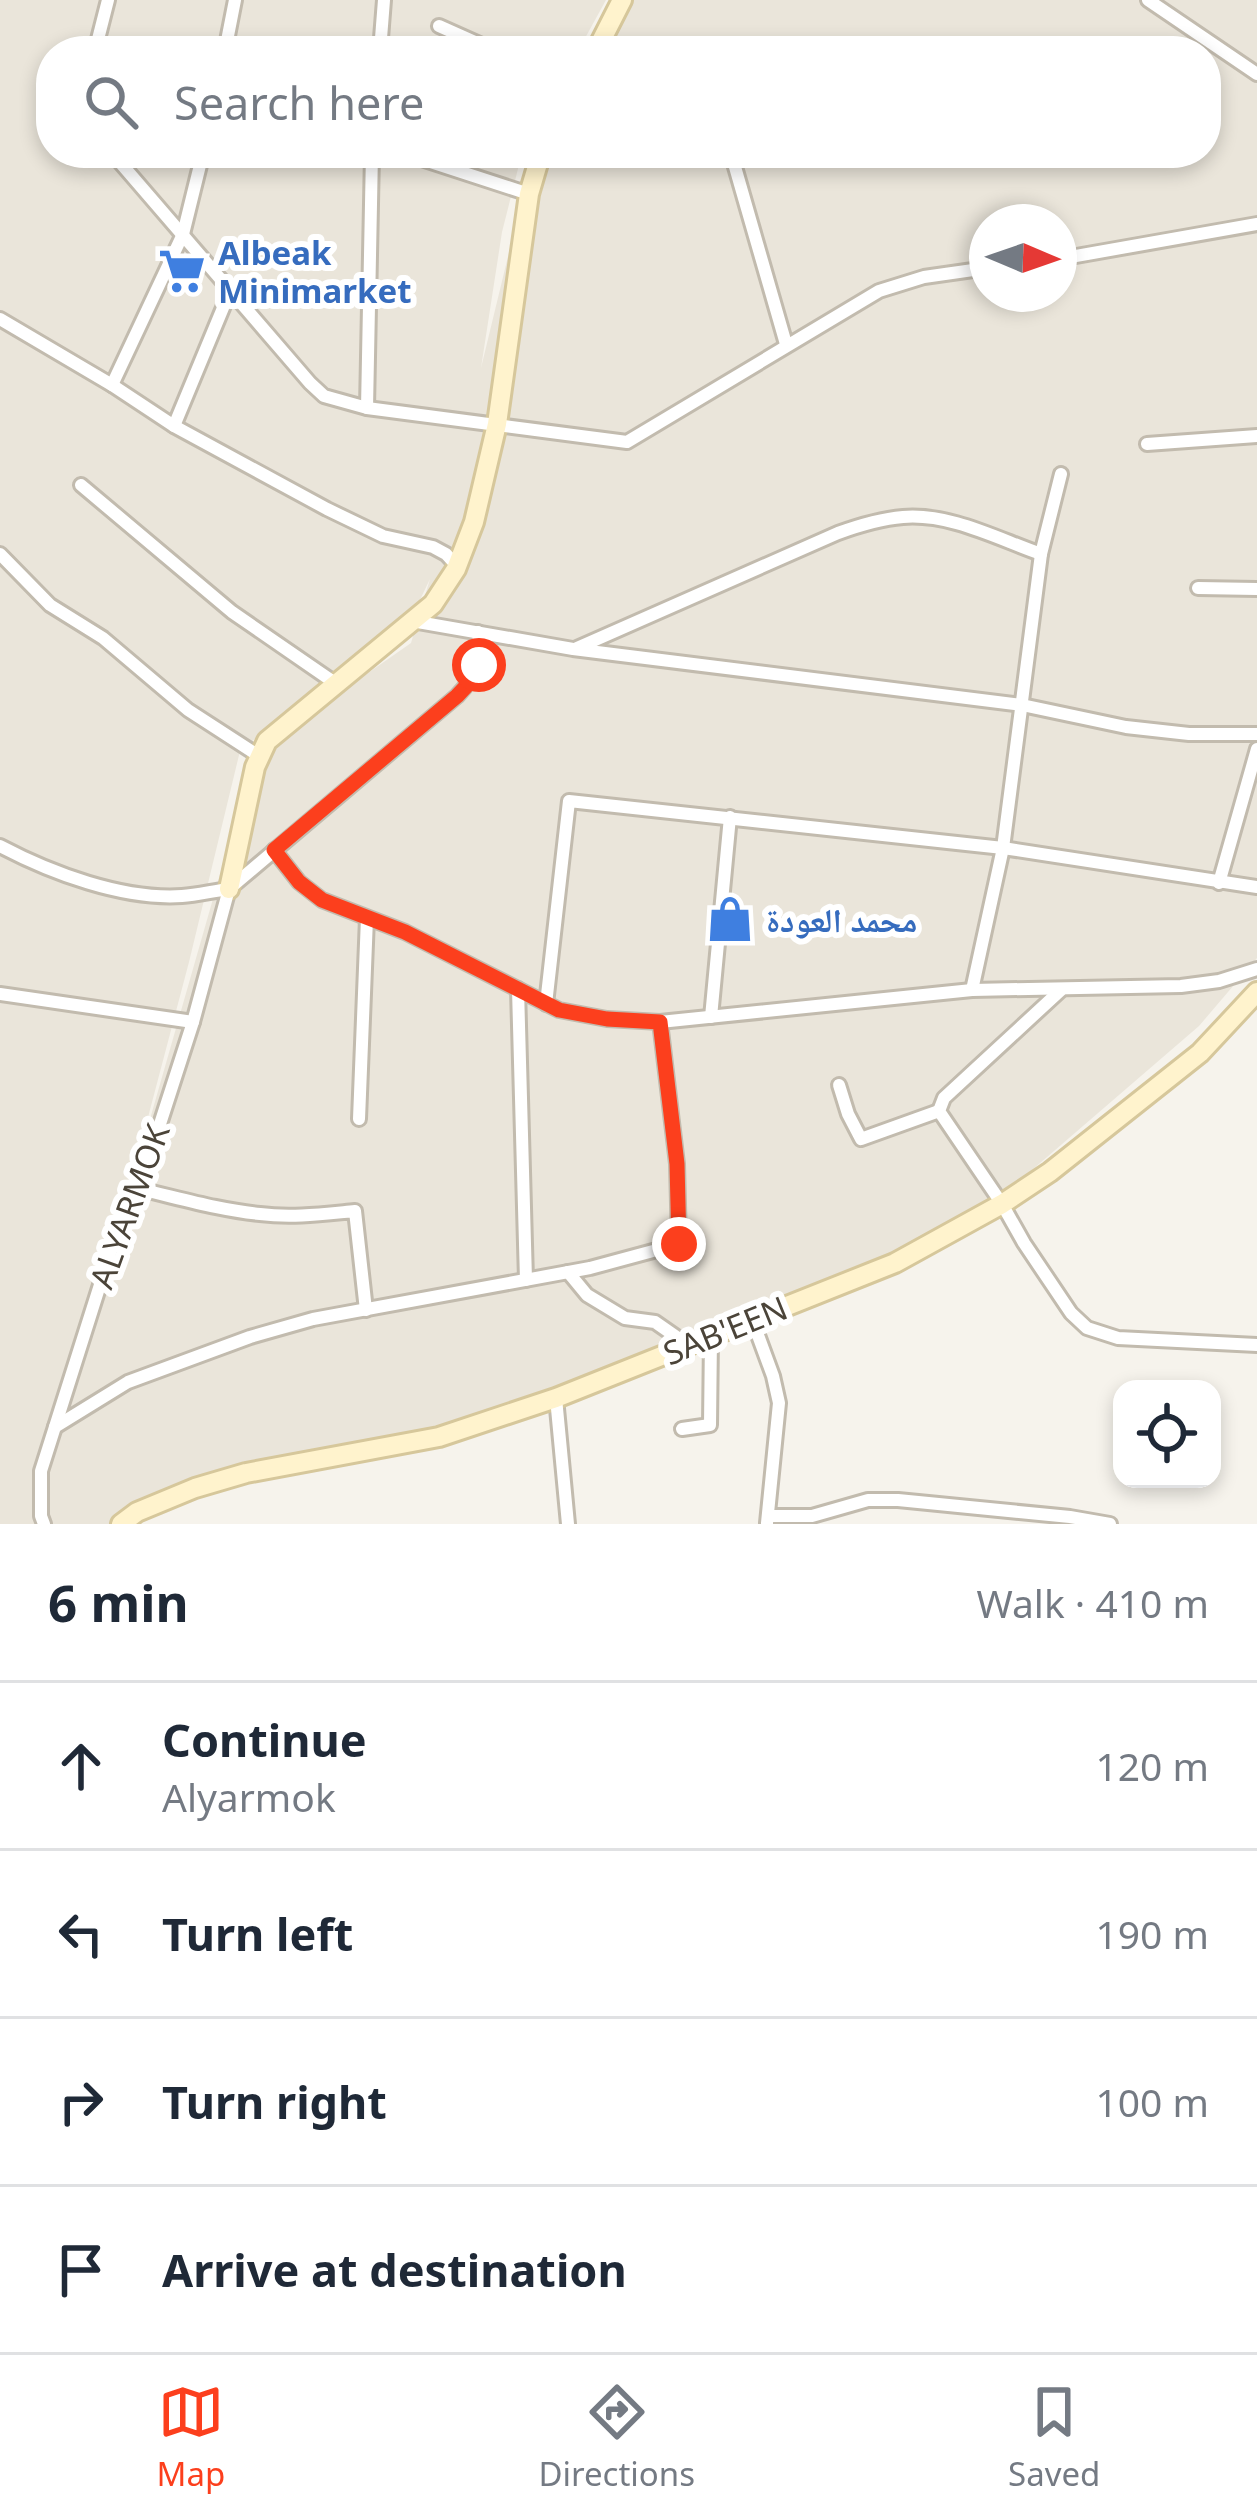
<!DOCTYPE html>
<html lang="en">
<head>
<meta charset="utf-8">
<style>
  body { margin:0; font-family:"Noto Sans","Noto Naskh Arabic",sans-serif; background:#f6f6f7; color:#1f2937 }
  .controls { position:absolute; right:36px; bottom:36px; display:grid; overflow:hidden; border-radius:24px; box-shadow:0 6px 18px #0003 }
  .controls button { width:108px; height:108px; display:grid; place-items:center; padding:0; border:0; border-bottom:3px solid #e0e1e3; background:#fff; color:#1f2937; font:60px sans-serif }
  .compass { position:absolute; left:969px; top:204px; width:108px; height:108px; border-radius:50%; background:#fff; box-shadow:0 6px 18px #0003; rotate:92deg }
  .stop { position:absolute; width:36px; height:36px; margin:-27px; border:9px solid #fc3f1d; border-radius:50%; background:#fff }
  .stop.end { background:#fc3f1d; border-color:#fff; box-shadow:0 3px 12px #0008 }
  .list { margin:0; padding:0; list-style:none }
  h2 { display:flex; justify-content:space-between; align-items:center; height:156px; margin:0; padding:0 48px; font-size:51px }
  h2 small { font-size:39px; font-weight:400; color:#747a83 }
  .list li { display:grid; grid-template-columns:78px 1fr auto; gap:36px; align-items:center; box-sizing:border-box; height:168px; padding:0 48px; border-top:3px solid #e0e1e3 }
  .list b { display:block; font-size:45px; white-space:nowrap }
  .list p { margin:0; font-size:39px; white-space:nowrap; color:#747a83 }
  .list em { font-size:39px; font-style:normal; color:#747a83 }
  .icon { flex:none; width:66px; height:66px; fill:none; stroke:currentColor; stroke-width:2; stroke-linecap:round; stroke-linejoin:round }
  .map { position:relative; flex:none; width:1257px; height:1524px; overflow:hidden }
  .search { position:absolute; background:#fff; box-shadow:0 6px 18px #0003; left:36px; right:36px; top:36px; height:132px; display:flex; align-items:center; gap:30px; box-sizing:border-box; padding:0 42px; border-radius:48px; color:#747a83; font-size:45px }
  .sheet { height:828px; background:#fff }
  nav { display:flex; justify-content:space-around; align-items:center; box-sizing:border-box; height:168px; border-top:3px solid #e0e1e3; background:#fff; font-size:33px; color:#747a83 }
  nav a { display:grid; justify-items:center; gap:6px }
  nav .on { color:#fc3f1d }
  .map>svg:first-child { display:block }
</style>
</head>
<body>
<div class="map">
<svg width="1257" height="1524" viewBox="0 0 1257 1524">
  <rect width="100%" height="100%" fill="#f6f3ec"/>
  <path fill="#eae5da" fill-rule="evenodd" d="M0 0H606L578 51H51V153H522L502 232 481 368 533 153H1206V51H585L600 31 615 0H1257V958L1199 1026 988 1208 896 1263 539 1402 245 1481 114 1524H0ZM987 222H1059V294H987ZM430 579 411 643 255 752 118 1231 189 962 240 751 364 650 405 631Z"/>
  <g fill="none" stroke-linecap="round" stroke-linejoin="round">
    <defs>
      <g id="street">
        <polyline points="1148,0 1257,74"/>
        <polyline points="439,26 495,51"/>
        <polyline points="95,51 108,0"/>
        <polyline points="225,51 235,0"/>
        <polyline points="380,51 384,0"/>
        <polyline points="112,153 310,383 324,396 367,408 627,442 879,291 924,277 987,268"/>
        <polyline points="403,153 529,194"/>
        <polyline points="731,153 786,344"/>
        <polyline points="1059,259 1257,224"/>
        <polyline points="0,319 112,385 174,426 327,509 383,536 433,547 446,554 457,566"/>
        <polyline points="112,385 183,234 203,153"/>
        <polyline points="367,408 372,153"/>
        <polyline points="174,426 230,291"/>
        <polyline points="1147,444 1257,436"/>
        <polyline points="81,485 232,612 335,683"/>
        <polyline points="0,554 50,605 103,638 188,710 259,756"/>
        <polyline points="1198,588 1257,589"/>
        <polyline points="412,621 573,649 1022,705 1126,727 1189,734 1257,734"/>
        <path d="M577 648 838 533C860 525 880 519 903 517 950 513 998 539 1041 554"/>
        <path d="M0 846C51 873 123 900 182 896 197 895 213 891 229 889"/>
        <polyline points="274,850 299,882 322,900 405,932 559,1010 607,1019 660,1022 972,990 1181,986 1219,981 1257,969"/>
        <polyline points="1219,883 1257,749"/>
        <polyline points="518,989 526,1280"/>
        <polyline points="1062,989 944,1098 939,1111 1002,1204 1024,1243 1071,1313 1087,1328 1118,1338 1257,1345"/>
        <polyline points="972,990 1003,848 1041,554 1061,474"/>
        <polyline points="0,994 193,1022"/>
        <polyline points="546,1004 569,801 1003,848 1257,887"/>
        <polyline points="711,1017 730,817"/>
        <polyline points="839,1085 848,1114 861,1139 939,1111"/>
        <polyline points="359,1119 367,918"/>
        <path d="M139 1189C179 1198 219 1210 260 1214 292 1218 323 1214 355 1211L366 1310"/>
        <polyline points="568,1272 587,1295 625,1318 655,1322 688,1345"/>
        <polyline points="752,1319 773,1376 779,1403 767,1523"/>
        <polyline points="556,1398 568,1524"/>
        <polyline points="55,1427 128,1382 250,1337 313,1319 590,1268 679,1244 677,1164 660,1022"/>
        <polyline points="682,1429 710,1425 711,1336"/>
        <polyline points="768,1516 812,1516 868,1500 898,1500 1070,1517 1110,1524"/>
        <path d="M44 1524 41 1516V1471L118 1228 139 1189 193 1022 229 889 457 696C477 675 482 661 478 632"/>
      </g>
      <g id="secondary">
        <polyline points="596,51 622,0"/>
        <polyline points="229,889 255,767 267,741 433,604 456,569 474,522 497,424 529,194 541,153"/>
        <polyline points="121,1524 137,1512 195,1488 246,1473 439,1437 556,1398 895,1263 1002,1204 1050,1172 1200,1053 1257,992"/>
      </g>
    </defs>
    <use href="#street" stroke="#c2bbae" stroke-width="18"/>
    <use href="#secondary" stroke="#d6c79b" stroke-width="24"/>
    <use href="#street" stroke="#fff" stroke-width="12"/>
    <use href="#secondary" stroke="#fff3cd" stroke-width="18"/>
  </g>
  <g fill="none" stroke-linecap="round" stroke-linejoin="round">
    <polyline stroke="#fc3f1d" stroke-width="15" points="479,665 473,679 457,696 274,850 299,882 322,900 405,932 559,1010 607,1019 660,1022 677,1164 679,1244"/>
  </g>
  <defs>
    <symbol id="supermarket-bare" viewBox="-9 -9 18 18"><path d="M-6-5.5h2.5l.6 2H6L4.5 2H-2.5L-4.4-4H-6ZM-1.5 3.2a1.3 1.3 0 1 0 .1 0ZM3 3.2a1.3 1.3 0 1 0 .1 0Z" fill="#3f7fe0" stroke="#fff" stroke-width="2.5" paint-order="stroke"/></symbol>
    <symbol id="shop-bare" viewBox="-9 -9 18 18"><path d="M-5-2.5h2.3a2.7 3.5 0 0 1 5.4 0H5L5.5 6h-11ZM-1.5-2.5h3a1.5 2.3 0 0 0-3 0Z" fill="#3f7fe0" stroke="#fff" stroke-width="2.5" paint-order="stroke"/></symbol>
  </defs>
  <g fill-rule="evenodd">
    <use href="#supermarket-bare" x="149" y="238" width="66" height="66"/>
    <use href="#shop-bare" x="697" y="886" width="66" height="66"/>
  </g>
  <g text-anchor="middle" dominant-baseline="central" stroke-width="12" stroke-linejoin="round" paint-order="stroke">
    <g font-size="33" font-weight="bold" fill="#366cbe" stroke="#fff" text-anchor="start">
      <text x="218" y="252">Albeak<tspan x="218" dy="38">Minimarket</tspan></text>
      <text x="766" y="919">محمد العودة</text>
    </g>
    <g font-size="33" fill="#4b4439" stroke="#fff">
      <text transform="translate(129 1206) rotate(-70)">ALYARMOK</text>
      <text transform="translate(725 1330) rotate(-22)">SAB'EEN</text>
    </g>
  </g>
</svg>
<div class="controls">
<button><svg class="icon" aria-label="locate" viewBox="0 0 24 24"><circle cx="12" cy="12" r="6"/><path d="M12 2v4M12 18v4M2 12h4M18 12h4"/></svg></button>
</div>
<svg class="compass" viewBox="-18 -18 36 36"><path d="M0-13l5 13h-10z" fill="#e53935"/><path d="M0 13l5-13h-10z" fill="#747a83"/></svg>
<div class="stop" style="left:479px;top:665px"></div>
<div class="stop end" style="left:679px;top:1244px"></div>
<div class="search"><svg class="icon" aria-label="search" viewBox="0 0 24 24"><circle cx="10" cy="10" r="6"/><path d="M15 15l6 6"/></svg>Search here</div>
</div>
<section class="sheet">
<h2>6 min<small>Walk · 410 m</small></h2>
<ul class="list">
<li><svg class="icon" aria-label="ahead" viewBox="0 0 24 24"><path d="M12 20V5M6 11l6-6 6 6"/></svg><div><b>Continue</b><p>Alyarmok</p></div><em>120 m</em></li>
<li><svg class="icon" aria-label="left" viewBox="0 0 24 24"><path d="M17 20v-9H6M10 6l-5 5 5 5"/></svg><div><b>Turn left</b></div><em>190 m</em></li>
<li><svg class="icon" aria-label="right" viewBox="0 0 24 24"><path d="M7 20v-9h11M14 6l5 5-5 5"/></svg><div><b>Turn right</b></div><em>100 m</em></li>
<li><svg class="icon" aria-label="arrive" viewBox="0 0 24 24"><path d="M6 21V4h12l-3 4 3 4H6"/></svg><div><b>Arrive at destination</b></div></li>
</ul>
</section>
<nav>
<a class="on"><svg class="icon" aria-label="map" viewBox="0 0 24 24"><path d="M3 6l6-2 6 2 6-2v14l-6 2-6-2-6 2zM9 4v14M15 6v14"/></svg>Map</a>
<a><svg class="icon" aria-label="directions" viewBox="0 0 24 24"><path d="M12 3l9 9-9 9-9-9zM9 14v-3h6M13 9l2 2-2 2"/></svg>Directions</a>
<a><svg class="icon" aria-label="saved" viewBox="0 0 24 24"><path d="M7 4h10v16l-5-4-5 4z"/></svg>Saved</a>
</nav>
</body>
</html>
